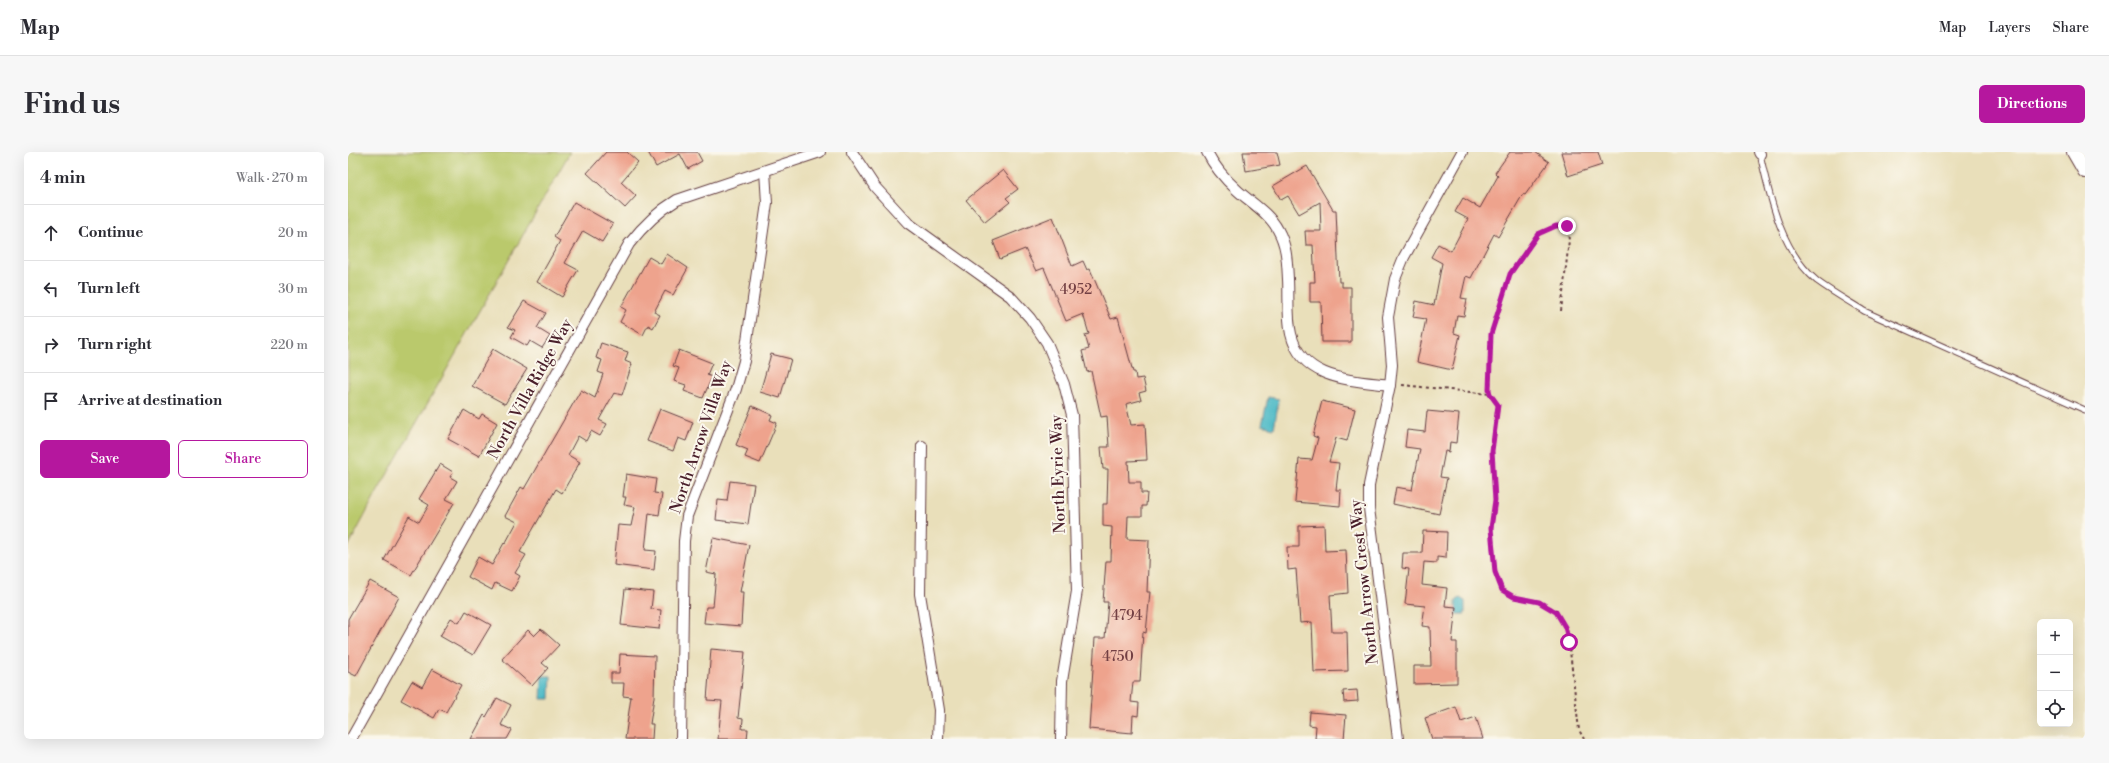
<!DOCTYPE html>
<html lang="en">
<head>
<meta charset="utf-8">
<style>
  body { margin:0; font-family:"Libre Bodoni",serif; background:#f7f7f7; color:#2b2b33 }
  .controls { position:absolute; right:12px; bottom:12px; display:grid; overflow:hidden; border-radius:6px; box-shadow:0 4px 16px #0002 }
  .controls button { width:36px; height:36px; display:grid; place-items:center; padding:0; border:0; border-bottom:1px solid #e1e1e2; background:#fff; color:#2b2b33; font:20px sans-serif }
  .stop { position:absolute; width:12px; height:12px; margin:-9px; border:3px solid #b5179e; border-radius:50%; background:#fff }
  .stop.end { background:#b5179e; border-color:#fff; box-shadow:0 1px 4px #0008 }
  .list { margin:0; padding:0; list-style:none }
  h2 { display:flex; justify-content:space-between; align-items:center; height:52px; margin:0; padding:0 16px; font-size:17px }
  h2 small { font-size:13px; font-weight:400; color:#7c7c81 }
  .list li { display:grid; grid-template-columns:26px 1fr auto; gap:12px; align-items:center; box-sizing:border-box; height:56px; padding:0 16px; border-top:1px solid #e1e1e2 }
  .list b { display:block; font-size:15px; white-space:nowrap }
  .list em { font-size:13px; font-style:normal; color:#7c7c81 }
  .actions { display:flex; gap:8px; padding:12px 16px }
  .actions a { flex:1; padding:9px 0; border:1px solid #b5179e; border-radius:6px; text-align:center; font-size:14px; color:#b5179e }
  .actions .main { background:#b5179e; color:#fff }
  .icon { flex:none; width:22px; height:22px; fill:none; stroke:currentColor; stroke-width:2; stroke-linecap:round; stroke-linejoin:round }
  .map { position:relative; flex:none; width:1737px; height:587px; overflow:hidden; border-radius:6px }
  header { display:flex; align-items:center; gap:24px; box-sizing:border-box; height:56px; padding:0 20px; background:#fff; border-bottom:1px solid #e1e1e2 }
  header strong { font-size:19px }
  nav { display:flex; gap:22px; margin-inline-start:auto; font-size:14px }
  .intro { display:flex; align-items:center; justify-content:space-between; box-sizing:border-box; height:96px; padding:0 24px }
  h1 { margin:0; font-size:28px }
  .button { padding:10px 18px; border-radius:6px; background:#b5179e; color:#fff; font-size:14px; font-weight:700 }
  main { display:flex; gap:24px; padding:0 24px }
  aside { flex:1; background:#fff; border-radius:6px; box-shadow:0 4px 16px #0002 }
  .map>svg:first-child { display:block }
</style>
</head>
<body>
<header>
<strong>Map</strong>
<nav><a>Map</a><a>Layers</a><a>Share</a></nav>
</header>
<div class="intro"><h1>Find us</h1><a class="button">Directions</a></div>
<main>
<aside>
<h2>4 min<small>Walk · 270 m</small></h2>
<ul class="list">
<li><svg class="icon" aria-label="ahead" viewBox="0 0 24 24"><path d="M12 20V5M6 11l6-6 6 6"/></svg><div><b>Continue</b></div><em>20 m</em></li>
<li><svg class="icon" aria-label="left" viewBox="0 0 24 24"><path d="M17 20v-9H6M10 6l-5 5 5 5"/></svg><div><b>Turn left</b></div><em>30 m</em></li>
<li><svg class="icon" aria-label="right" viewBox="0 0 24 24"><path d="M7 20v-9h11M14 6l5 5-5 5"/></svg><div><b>Turn right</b></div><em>220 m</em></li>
<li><svg class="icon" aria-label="arrive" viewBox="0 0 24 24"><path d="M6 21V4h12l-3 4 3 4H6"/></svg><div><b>Arrive at destination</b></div></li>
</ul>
<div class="actions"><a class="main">Save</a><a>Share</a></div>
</aside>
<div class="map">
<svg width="1737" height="587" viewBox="0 0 1737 587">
  <rect width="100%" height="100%" fill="#fbf7ec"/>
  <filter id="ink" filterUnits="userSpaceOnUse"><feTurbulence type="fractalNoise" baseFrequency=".025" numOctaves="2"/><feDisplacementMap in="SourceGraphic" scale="8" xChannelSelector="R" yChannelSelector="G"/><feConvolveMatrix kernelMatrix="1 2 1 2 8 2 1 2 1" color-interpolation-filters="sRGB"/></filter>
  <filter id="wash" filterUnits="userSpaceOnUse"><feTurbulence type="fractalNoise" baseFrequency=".012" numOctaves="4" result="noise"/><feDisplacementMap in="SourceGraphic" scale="16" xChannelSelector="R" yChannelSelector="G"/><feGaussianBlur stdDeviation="0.9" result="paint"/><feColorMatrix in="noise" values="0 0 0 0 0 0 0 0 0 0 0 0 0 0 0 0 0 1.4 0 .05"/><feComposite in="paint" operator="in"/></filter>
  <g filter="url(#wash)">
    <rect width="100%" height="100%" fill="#e9dfba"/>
    <polygon fill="#bac96c" stroke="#82744c" points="0,0 222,0 31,337 0,395"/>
    <g fill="#4cb9c6" stroke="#4b6c78">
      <polygon points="920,245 931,247 926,276 914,273"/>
      <polygon points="1112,446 1117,449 1117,462 1108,462 1108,449"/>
      <polygon points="194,524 203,524 202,547 193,547"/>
    </g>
    <g id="blocks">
      <g fill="#eea38d">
        <polygon points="258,0 279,0 290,10 273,30 288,44 277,56 239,21"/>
        <polygon points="300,0 349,0 354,9 340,17 332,2 308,15"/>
        <polygon points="895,0 929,0 932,13 898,19"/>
        <polygon points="1162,0 1187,0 1201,10 1177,43 1175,42 1150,85 1146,82 1123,126 1118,124 1113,146 1119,147 1116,164 1109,163 1106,181 1112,183 1104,218 1069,210 1078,167 1065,165 1068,149 1086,153 1094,111 1083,105 1090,92 1103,99 1120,67 1107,60 1115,46 1132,56 1150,24 1147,21"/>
        <polygon points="1213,0 1250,0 1254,13 1220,24"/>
        <polygon points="959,14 985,58 988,58 991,130 994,130 994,135 1003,135 1003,190 974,190 973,150 962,150 962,130 967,130 965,93 958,93 957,79 973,79 972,50 951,62 940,44 933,48 925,34"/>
        <polygon points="655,18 670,37 658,46 662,50 637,70 618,48"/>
        <polygon points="226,50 265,72 254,90 235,79 217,111 230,118 214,145 189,130 212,89 206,85"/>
        <polygon points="705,65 724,114 735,109 739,118 742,117 763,167 770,165 785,220 787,220 788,227 795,226 798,239 791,241 793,248 778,252 783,273 797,272 799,308 780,309 781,330 793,330 793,341 799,341 798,354 794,354 794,364 780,364 779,387 801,388 799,440 802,440 798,481 795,480 792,530 785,530 783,550 791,551 790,564 785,563 784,581 741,577 747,486 757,486 760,450 755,450 758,409 763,409 764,375 755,374 755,352 759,352 760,317 755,317 753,295 761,295 759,264 753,265 743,219 739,220 734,199 741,197 737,183 741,182 735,162 718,169 696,116 688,119 677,97 652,107 645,89"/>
        <polygon points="319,102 340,116 325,143 317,139 306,160 312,163 305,176 300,173 295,183 272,170 278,158 273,155 301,105 313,112"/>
        <polygon points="176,149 198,161 189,176 202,184 194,196 182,189 179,194 163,185 167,178 160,175"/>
        <polygon points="253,191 280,200 277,209 284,212 274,243 266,241 251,268 259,272 252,284 243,279 238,289 230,284 220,303 232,310 214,341 208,337 172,400 178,403 167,421 172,424 164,439 147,431 144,438 120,425 130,405 144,413 156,391 157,392 169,370 157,364 173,335 176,337 233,238 247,246 255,222 250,220 254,208 248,206"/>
        <polygon points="145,197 179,217 157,252 124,234"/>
        <polygon points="331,198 364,211 359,223 364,225 355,246 336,239 338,233 326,229 331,216 325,214"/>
        <polygon points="423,202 443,207 432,246 412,240"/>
        <polygon points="974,249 1007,257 999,289 988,286 981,310 991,311 988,338 993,338 992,354 947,350 951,307 964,308 970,286 965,284"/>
        <polygon points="404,254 424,263 422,268 429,271 412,311 397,305 400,298 388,293"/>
        <polygon points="312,257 345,270 338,289 330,286 325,299 299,289"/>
        <polygon points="116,258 131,267 134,262 149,271 131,304 100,287"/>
        <polygon points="1079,259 1111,262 1108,291 1102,290 1101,300 1097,299 1092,325 1099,326 1091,362 1045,352 1048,335 1064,338 1072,297 1057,295 1059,278 1077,280"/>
        <polygon points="92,312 105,320 102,325 109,329 98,347 106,351 63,423 36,408 61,364 71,370 81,353 71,347"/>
        <polygon points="278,322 308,327 306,341 314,342 311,363 301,361 297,398 308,399 306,418 266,413 270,373 283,374 287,355 276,353 278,345 275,345"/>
        <polygon points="382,329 406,332 400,372 368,368 370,348 379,349"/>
        <polygon points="976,373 977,399 998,398 1000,441 982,443 984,480 999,480 1000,519 966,520 964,470 952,471 948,417 940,418 939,395 951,395 951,374"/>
        <polygon points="1075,379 1099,380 1098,406 1089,405 1089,411 1076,410 1074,433 1099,436 1097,454 1108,455 1104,490 1109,490 1109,531 1066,532 1066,514 1083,514 1082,475 1074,474 1077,454 1057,452 1061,417 1054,416 1055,401 1074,401"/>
        <polygon points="365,386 401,393 392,440 395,440 393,474 356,471 358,455 365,455 368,422 358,420"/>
        <polygon points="22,429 51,445 8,524 0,520 0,467"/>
        <polygon points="277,437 305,440 303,457 313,458 311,477 273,473"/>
        <polygon points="118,459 143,473 125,503 92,484 103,466 111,471"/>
        <polygon points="193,477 211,493 194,511 200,516 184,534 154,507 180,478 186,484"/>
        <polygon points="363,497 397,500 390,566 395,567 394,577 400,577 399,587 370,587 374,549 359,548"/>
        <polygon points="272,502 307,504 306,545 302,572 305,572 304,587 277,587 283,545 275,544 276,531 263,531 263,521 271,521"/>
        <polygon points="84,517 113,533 98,560 91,557 86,566 53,548 64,529 74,535"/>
        <polygon points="1009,538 1010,549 996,550 995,539"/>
        <polygon points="149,546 163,553 153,573 164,578 159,587 123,587 136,563 138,565"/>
        <polygon points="1108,555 1113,570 1128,565 1135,587 1084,587 1077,566"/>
        <polygon points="962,560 998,563 996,587 967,587 968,574 961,573"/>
      </g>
    </g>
  </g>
  <g filter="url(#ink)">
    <use href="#blocks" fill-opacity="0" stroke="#623c40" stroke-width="1"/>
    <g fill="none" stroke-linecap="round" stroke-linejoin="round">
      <defs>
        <path id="lane" d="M1412 2C1422 46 1433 99 1469 129 1484 140 1500 149 1516 159L1737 258"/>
        <g id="street">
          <polyline points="504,0 527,35 560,71 662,144 682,166 699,191 716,232 724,263 729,439 714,529 713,587"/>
          <path d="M859 0C866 14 877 27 889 38 902 50 921 61 930 78 939 94 939 110 940 127 941 145 939 165 943 182 954 228 1003 228 1042 233"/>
          <polyline points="1411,0 1412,2"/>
          <polyline points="574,294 572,442 591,558 590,587"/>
          <path d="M3 587 281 92C295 74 309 60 329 48L472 0"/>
          <polyline points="333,587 336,389 339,364 388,237 396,209 419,51 417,19"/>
          <polyline points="1050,587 1021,356 1021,333 1042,233 1044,213 1040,165 1047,127 1056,105 1114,0"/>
        </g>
        <polyline id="secondary" points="1726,0 1737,19"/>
      </defs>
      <use href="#lane" stroke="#623c40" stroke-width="7"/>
      <use href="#street" stroke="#623c40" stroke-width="12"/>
      <use href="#secondary" stroke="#623c40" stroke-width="16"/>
      <g stroke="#623c40" stroke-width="2" stroke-dasharray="3 3" stroke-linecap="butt">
        <polyline points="1213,159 1221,88 1219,74 1208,74 1190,82 1162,122 1143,182 1141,238 1142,242 1150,253 1144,299 1147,348 1143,377 1147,420 1154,438 1166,445 1191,450 1208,459 1217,475 1221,490 1231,578 1236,587"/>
        <polyline points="1054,233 1142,242"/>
      </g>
      <use href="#lane" stroke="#fff" stroke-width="5"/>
      <use href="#street" stroke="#fff" stroke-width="10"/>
      <use href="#secondary" stroke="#fff" stroke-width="14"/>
    </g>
  </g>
  <g fill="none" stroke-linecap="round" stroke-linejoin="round" filter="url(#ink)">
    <polyline stroke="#b5179e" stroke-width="5" points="1219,74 1208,74 1190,82 1162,122 1143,182 1141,238 1142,242 1150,253 1144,299 1147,348 1143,376 1147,420 1154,438 1166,445 1191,450 1208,460 1217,475 1221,490"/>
  </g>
  <g text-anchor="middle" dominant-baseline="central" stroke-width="4" stroke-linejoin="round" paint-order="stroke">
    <g font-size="14" fill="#734044">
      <text x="728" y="138">4952</text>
      <text x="779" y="464">4794</text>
      <text x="770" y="505">4750</text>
    </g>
    <g font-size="16" fill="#4a1f2b" stroke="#fbf7ec">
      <text transform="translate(182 237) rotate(-61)">North Villa Ridge Way</text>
      <text transform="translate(353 285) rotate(-71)">North Arrow Villa Way</text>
      <text transform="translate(710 322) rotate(-92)">North Eyrie Way</text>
      <text transform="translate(1016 430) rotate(-96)">North Arrow Crest Way</text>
    </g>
  </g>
</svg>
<div class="controls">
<button>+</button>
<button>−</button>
<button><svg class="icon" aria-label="locate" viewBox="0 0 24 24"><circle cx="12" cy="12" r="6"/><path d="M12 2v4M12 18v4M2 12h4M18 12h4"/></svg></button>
</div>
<div class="stop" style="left:1221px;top:490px"></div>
<div class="stop end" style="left:1219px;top:74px"></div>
</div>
</main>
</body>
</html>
